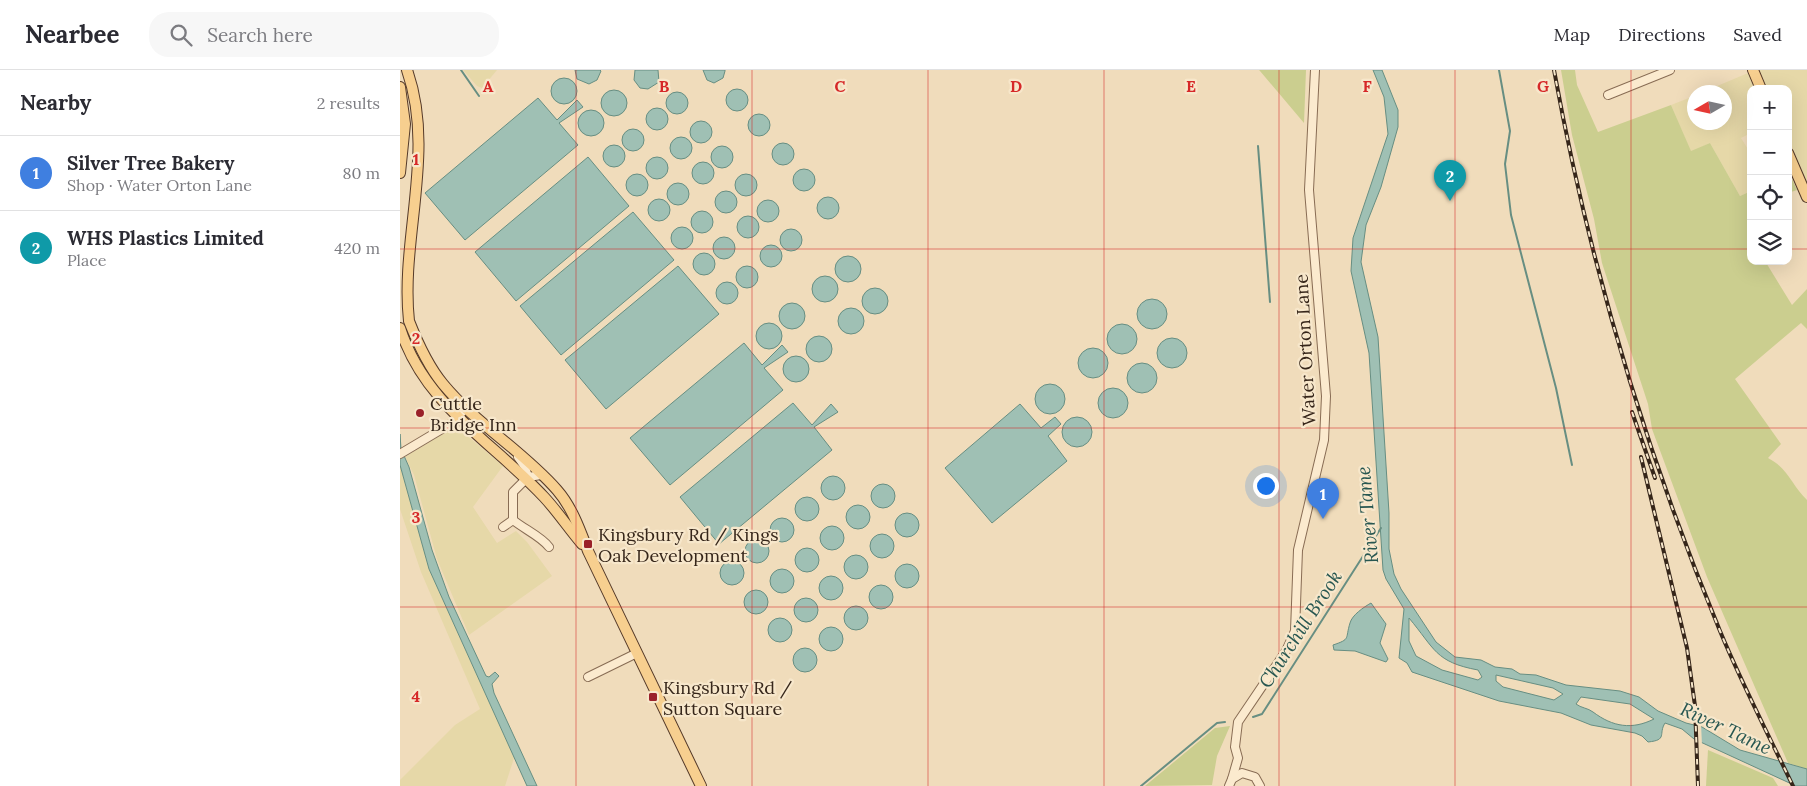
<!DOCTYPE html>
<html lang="en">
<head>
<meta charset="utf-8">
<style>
  body { margin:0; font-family:Lora,serif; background:#f7f7f7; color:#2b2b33 }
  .controls { position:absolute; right:15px; top:15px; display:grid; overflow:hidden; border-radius:10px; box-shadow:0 5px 20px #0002 }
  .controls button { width:45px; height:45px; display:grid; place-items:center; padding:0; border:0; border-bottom:1px solid #e1e1e2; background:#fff; color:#2b2b33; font:25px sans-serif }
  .compass { position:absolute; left:1287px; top:15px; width:45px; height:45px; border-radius:50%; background:#fff; box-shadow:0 5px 20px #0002; rotate:261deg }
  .you { position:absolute; left:865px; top:415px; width:18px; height:18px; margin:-12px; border:4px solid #fff; border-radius:50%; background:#1a73e8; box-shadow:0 0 0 8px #1a73e833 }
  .badge { display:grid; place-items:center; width:32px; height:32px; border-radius:50%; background:#111827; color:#fff; font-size:16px; font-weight:700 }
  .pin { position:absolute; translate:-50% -41px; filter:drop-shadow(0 1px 2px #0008) }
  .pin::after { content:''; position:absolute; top:26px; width:18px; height:15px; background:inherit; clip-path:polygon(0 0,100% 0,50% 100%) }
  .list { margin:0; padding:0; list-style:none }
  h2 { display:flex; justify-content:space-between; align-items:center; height:65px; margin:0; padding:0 20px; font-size:21px }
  h2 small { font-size:16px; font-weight:400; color:#7c7c81 }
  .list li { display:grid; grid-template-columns:32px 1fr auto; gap:15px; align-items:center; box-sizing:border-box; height:75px; padding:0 20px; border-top:1px solid #e1e1e2 }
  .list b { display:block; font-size:19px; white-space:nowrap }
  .list p { margin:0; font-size:16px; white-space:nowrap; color:#7c7c81 }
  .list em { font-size:16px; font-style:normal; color:#7c7c81 }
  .icon { flex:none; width:28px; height:28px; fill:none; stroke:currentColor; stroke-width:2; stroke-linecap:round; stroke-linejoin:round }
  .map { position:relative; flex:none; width:1407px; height:716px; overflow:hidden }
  header { display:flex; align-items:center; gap:30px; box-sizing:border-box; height:70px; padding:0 25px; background:#fff; border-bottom:1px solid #e1e1e2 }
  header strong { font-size:24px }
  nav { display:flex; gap:28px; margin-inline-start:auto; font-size:18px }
  .search { width:350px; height:45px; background:#f7f7f7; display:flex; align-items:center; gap:12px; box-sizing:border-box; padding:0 18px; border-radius:20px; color:#7c7c81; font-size:19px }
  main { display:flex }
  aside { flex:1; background:#fff }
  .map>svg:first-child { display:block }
</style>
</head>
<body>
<header>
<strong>Nearbee</strong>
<div class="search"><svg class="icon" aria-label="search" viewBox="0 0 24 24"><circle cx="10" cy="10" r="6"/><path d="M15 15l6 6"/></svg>Search here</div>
<nav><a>Map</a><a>Directions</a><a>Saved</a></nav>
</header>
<main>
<aside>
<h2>Nearby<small>2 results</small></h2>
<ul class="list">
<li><span class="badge" style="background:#3f7fe0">1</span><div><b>Silver Tree Bakery</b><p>Shop · Water Orton Lane</p></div><em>80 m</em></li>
<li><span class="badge" style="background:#0f9aa8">2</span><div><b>WHS Plastics Limited</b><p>Place</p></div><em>420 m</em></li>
</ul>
</aside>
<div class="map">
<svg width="1407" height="716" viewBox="0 0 1407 716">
  <rect width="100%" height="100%" fill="#f0dcbb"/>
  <g fill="#e6d8a8">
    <polygon points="63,0 97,0 82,18 77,16"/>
    <polygon points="1359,0 1407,0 1407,112 1388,68 1388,19 1367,19"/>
    <polygon points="1348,3 1355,19 1351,19 1351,63 1341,68 1351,84 1351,121 1340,126 1310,73 1291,82 1271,35 1294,26 1294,52 1324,52 1324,22 1303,22"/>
    <polygon points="56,356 103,396 73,437 97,473 116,461 127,472 152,506 69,565 37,489 14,405 5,387"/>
    <polygon points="0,395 29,499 114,688 105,716 0,716 0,710 55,655 80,639 21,502 0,439"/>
  </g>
  <g fill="#cbce8f">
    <polygon points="859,0 906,0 904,53 860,1"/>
    <path d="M1161 0H1175L1177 15 1198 62 1271 35 1291 81 1310 73 1340 126 1351 121V191H1365L1392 235 1407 219V259L1401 253 1335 309 1381 374 1368 388C1388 398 1392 416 1407 430V699L1388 693 1307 507 1252 359 1248 334 1202 193 1194 149 1172 65Z"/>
    <polygon points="1388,100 1397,120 1388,123"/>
    <polygon points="830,656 817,686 812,715 745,716 815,658"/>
    <polygon points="1308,680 1373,708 1378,716 1306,716"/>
  </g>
  <g fill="#9fc0b4" stroke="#678e82" fill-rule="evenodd">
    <polygon points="175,0 200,0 201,1 197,10 189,14 177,9"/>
    <polygon points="235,0 258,0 259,12 248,19 240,18 234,10"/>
    <polygon points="303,0 325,0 325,1 323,8 314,13 307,10"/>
    <path d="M973 0H982L998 40V57L981 117 966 155 961 192 978 267 989 443V479L994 504 1001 519 1036 572 1055 587 1081 590 1095 597 1112 599 1120 604 1136 605 1166 615 1220 621 1239 627 1258 641 1286 653 1302 657 1340 680 1407 699V716H1396L1294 669 1282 659 1265 653C1258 664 1268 670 1248 672L1242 666 1235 663 1191 655 1161 643 1099 631 1012 602 1007 593 999 588 1004 539 986 509 983 500 969 283 951 201 953 168 988 64 984 27ZM1009 548C1035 579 1035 592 1078 600L1082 607 1078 610 1042 600 1016 586 1009 571ZM1096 605 1153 618 1163 624 1154 630 1103 617 1096 611ZM1181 627 1230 634 1254 649C1232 660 1213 657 1193 642 1188 638 1181 638 1176 634Z"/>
    <circle cx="164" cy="21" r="13"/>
    <circle cx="337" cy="30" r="11"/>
    <circle cx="214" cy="33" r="13"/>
    <circle cx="277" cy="33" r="11"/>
    <polygon points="138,28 157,50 177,30 183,37 159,53 178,75 65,170 25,123"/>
    <circle cx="257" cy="49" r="11"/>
    <circle cx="191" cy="53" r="13"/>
    <circle cx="359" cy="55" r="11"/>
    <circle cx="301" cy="62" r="11"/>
    <circle cx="233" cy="70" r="11"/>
    <circle cx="281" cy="78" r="11"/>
    <circle cx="383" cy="84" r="11"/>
    <circle cx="214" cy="86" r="11"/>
    <circle cx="322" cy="87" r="11"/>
    <circle cx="257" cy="98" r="11"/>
    <polygon points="188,87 229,136 116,231 75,182"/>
    <circle cx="303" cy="103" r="11"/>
    <circle cx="404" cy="110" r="11"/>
    <circle cx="237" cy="115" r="11"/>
    <circle cx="346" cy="115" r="11"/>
    <circle cx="278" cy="124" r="11"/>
    <circle cx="326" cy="132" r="11"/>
    <circle cx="428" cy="138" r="11"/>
    <circle cx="259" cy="140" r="11"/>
    <circle cx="368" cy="141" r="11"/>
    <circle cx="302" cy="152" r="11"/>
    <polygon points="233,142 274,190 161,285 120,236"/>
    <circle cx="348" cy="157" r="11"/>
    <circle cx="282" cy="168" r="11"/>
    <circle cx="391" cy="170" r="11"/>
    <circle cx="324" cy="178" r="11"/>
    <circle cx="371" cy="186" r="11"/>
    <circle cx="304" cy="194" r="11"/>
    <circle cx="448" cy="199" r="13"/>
    <circle cx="347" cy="207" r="11"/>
    <polygon points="278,196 319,244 206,339 165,290"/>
    <circle cx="425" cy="219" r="13"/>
    <circle cx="327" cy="223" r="11"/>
    <circle cx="475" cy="231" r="13"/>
    <circle cx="752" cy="244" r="15"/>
    <circle cx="392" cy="246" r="13"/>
    <circle cx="451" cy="251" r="13"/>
    <circle cx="369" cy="266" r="13"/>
    <circle cx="722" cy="269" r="15"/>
    <circle cx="419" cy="279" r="13"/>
    <circle cx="772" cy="283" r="15"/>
    <polygon points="344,273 362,295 382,275 388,282 364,298 383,320 270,415 230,368"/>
    <circle cx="693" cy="293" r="15"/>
    <circle cx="396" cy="299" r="13"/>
    <circle cx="742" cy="308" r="15"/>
    <circle cx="650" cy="329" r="15"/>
    <circle cx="713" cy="333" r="15"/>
    <polygon points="393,333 412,355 431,334 438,342 414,357 432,380 319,474 280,427"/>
    <polygon points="620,334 641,358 655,347 661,354 648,366 667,391 592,453 545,398"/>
    <circle cx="677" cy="362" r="15"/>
    <polygon points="0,364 1,379 9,397 32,480 49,527 86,606 89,607 95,602 99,606 92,614 94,623 137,716 127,716 29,499 0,395"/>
    <circle cx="433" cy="418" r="12"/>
    <circle cx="483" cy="426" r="12"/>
    <circle cx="407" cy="439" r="12"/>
    <circle cx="458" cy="447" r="12"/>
    <circle cx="507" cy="455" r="12"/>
    <circle cx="382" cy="460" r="12"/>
    <circle cx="432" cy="468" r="12"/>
    <circle cx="482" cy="476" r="12"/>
    <circle cx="357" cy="481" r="12"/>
    <circle cx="407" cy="490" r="12"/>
    <circle cx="456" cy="497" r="12"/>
    <circle cx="332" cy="503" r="12"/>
    <circle cx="507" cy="506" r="12"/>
    <circle cx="382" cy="511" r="12"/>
    <circle cx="431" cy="518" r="12"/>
    <circle cx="481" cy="527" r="12"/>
    <circle cx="356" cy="532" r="12"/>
    <circle cx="406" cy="540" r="12"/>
    <path d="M971 533 986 554 980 573 988 589 986 592 955 581 934 580 933 575C951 569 945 569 950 553 952 545 964 537 971 533Z"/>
    <circle cx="456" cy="548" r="12"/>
    <circle cx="380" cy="560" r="12"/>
    <circle cx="431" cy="569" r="12"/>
    <circle cx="405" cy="590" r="12"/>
  </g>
  <polygon fill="#f0dcbb" points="1294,651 1301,654 1302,675 1295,672"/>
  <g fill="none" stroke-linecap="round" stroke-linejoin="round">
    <g stroke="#678e82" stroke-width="2">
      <polyline points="61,0 79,26"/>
      <polyline points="1099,0 1110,61 1105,94 1111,145 1156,318 1172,395"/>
      <polyline points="858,76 870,232"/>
      <polyline points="853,647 862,644 981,458"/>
      <polyline points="741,716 817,653 825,652"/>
    </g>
    <defs>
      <g id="minor">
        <polyline points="1208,25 1270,0"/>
        <polyline points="0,384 52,353 66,338"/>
        <polyline points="118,387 125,397 128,407"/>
        <path d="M113 450C124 459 142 467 149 477"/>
        <polyline points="103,457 113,450 113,422 128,407 141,405"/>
        <polyline points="188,607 237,583"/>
        <polyline points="832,709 838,688 835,677 838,652 886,581 895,561 898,480 924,370 926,326 909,120 915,0"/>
        <polyline points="829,716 832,709 842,703 855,707 860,716"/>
      </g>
      <g id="major">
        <path d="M7 0C36 82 0 169 9 251 18 274 28 296 43 314 76 354 123 381 157 420 172 437 180 460 188 481L301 716"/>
        <polyline points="1353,0 1361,19"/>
        <polyline points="0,17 5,54 0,103"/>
        <polyline points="1388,83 1407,127"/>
        <path d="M0 258C25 336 92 371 144 427 158 442 169 459 182 474"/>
      </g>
    </defs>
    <use href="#minor" stroke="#886c54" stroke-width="10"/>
    <use href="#major" stroke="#553a29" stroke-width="12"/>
    <use href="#minor" stroke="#fbeace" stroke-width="8"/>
    <use href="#major" stroke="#f7cf8f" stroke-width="10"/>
    <defs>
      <g id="rail">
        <path d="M1154 0C1189 193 1245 380 1320 561 1342 614 1368 664 1393 716"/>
        <polyline points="1232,342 1255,408"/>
        <polyline points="1241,387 1287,578 1295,636 1298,716"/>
      </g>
    </defs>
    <use href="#rail" stroke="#36261a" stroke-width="4"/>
    <use href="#rail" stroke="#f7e7cb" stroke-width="2" stroke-dasharray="5.5" stroke-linecap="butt"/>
  </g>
  <path fill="none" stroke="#d62828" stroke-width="1" stroke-opacity="0.55" d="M176 0V716M352 0V716M528 0V716M704 0V716M879 0V716M1055 0V716M1231 0V716M0 179H1351M1388 179H1407M0 358H1407M0 537H1407"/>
  <g fill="#9a212a" stroke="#f7e7cb" stroke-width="2">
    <circle cx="20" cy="343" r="5"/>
    <rect x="183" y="469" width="10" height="10" rx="2.5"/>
    <rect x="248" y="622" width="10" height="10" rx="2.5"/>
  </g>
  <g text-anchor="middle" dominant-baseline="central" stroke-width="4.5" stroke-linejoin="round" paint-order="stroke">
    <g font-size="18" fill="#36261a" stroke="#f7e7cb">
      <text transform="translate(905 280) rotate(-93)">Water Orton Lane</text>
    </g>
    <g font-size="18" fill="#36261a" stroke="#f7e7cb" text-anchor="start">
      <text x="30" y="333">Cuttle<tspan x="30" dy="21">Bridge Inn</tspan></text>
      <text x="198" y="464">Kingsbury Rd / Kings<tspan x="198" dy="21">Oak Development</tspan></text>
      <text x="263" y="617">Kingsbury Rd /<tspan x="263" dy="21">Sutton Square</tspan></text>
    </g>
    <g font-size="19" font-style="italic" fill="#285751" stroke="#f7e7cb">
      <text transform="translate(967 445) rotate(-95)">River Tame</text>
      <text transform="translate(900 559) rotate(-57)">Churchill Brook</text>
      <text transform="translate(1326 658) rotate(25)">River Tame</text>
    </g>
  </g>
  <g font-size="16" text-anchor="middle" font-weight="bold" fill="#d62828" stroke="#f7e7cb" stroke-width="4.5" stroke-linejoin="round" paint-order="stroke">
    <text x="88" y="22">A</text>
    <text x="264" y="22">B</text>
    <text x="440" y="22">C</text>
    <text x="616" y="22">D</text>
    <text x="791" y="22">E</text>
    <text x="967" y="22">F</text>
    <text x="1143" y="22">G</text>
    <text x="16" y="95">1</text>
    <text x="16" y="274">2</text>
    <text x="16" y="453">3</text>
    <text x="16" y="632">4</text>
  </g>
</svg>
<div class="controls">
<button>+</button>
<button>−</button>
<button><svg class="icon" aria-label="locate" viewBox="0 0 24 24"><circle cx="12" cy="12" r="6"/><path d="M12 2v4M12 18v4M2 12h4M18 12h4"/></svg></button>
<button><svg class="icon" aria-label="layers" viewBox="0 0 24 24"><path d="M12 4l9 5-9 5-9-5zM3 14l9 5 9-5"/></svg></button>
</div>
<svg class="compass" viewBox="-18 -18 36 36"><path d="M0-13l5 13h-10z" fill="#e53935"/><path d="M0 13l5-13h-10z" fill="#7c7c81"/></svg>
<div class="you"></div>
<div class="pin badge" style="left:923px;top:449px;background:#3f7fe0">1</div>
<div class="pin badge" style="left:1050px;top:131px;background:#0f9aa8">2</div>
</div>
</main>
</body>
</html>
